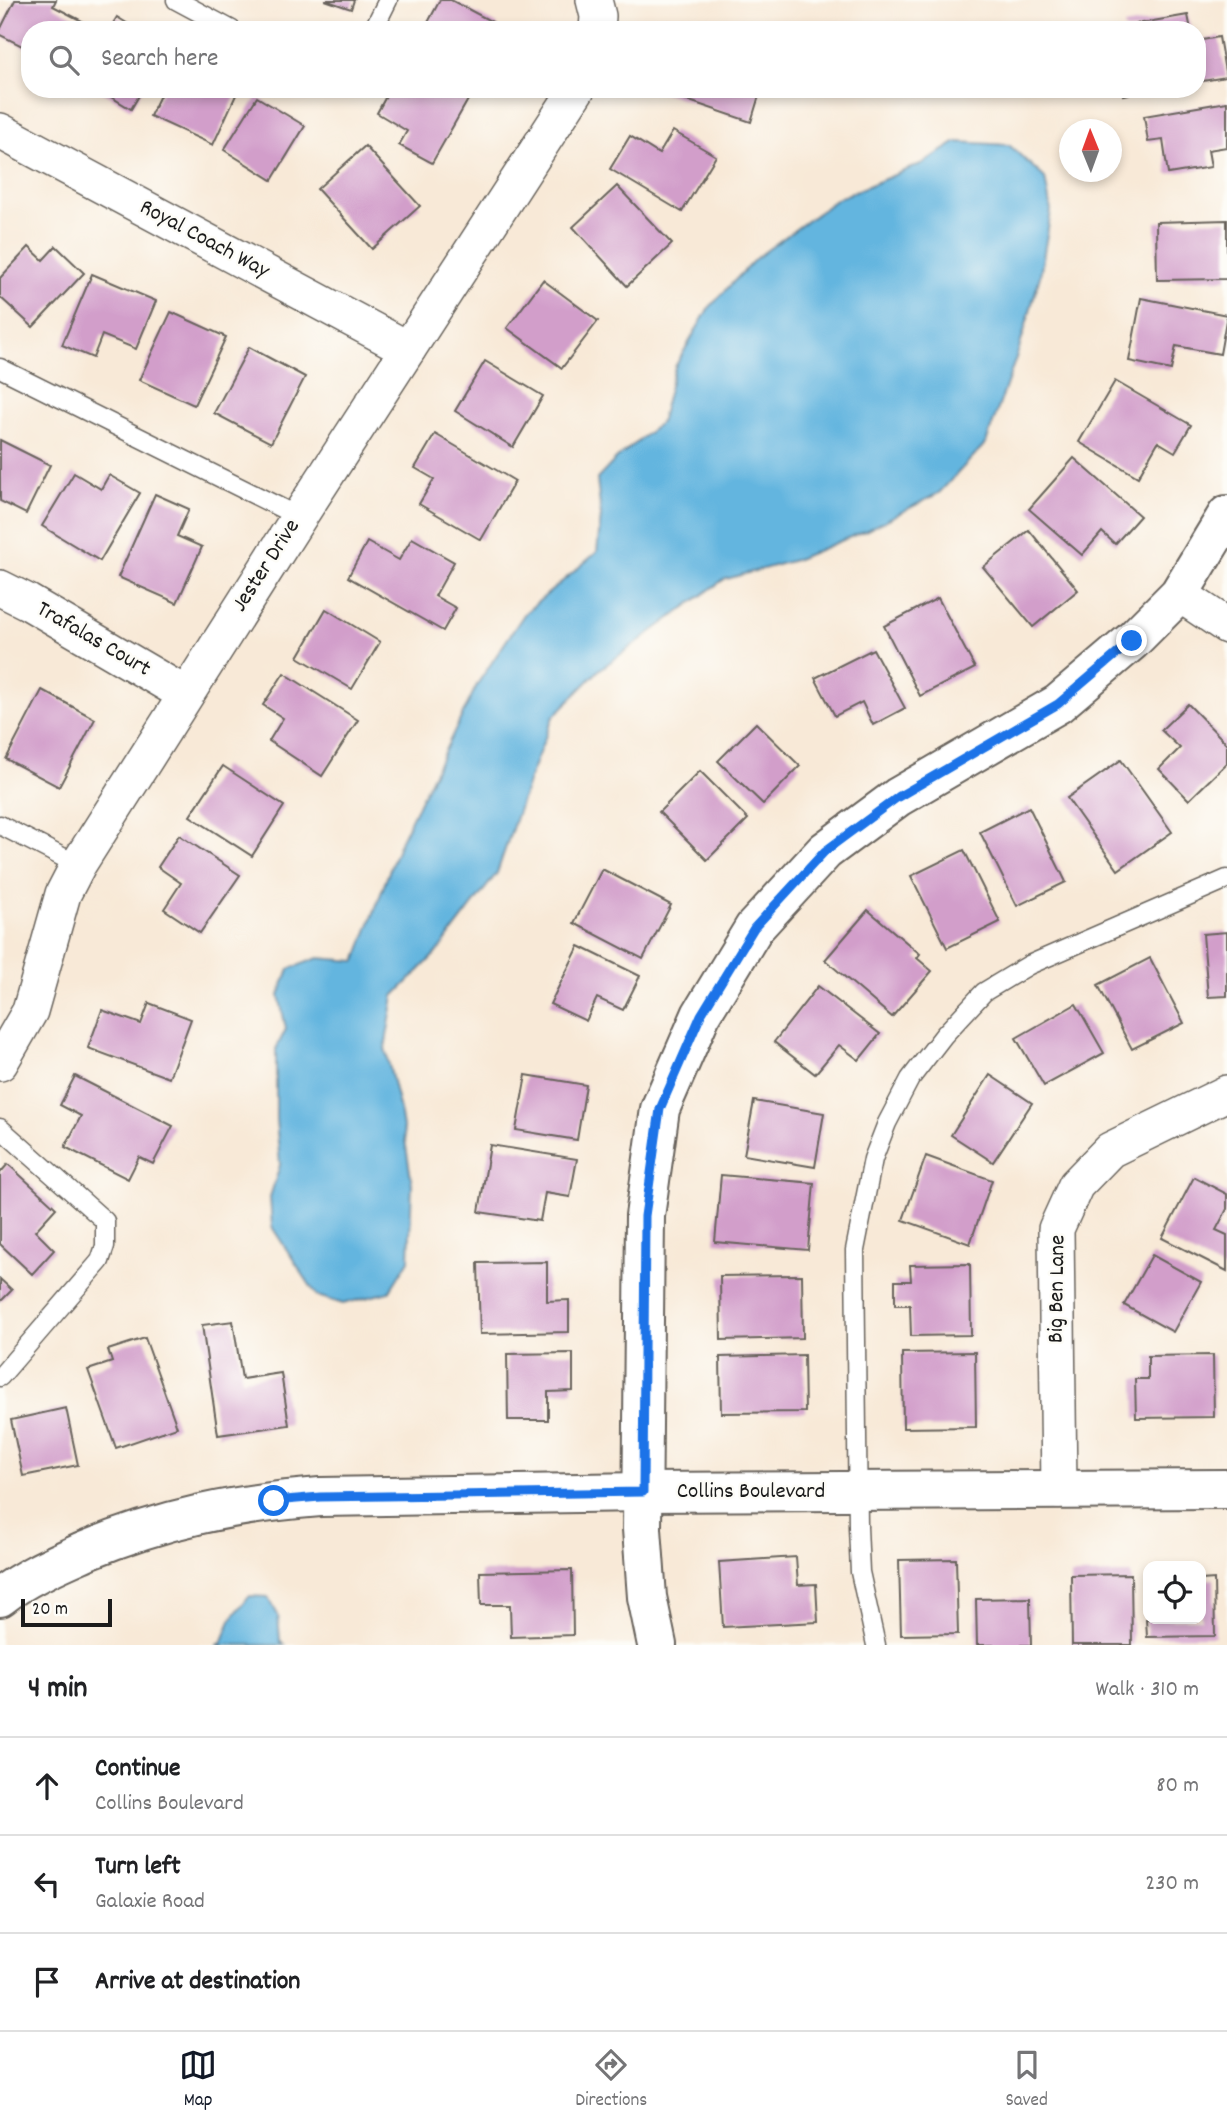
<!DOCTYPE html>
<html lang="en">
<head>
<meta charset="utf-8">
<style>
  body { margin:0; font-family:Dekko,sans-serif; background:#f6f6f6; color:#202124 }
  .controls { position:absolute; right:21px; bottom:21px; display:grid; overflow:hidden; border-radius:14px; box-shadow:0 4px 10px #0003 }
  .controls button { width:63px; height:63px; display:grid; place-items:center; padding:0; border:0; border-bottom:2px solid #e0e0e0; background:#fff; color:#202124; font:35px sans-serif }
  .compass { position:absolute; left:1059px; top:119px; width:63px; height:63px; border-radius:50%; background:#fff; box-shadow:0 4px 10px #0003; rotate:359deg }
  .scale { position:absolute; left:21px; bottom:18px; width:91px; box-sizing:border-box; padding-left:7px; border:4px solid #1c1c1c; border-top:0; font-size:19px; line-height:24px; white-space:nowrap; color:#1c1c1c; -webkit-text-stroke:5px #fdfcf7; paint-order:stroke }
  .stop { position:absolute; width:21px; height:21px; margin:-16px; border:5px solid #1a73e8; border-radius:50%; background:#fff }
  .stop.end { background:#1a73e8; border-color:#fff; box-shadow:0 2px 7px #0008 }
  .list { margin:0; padding:0; list-style:none }
  h2 { display:flex; justify-content:space-between; align-items:center; height:91px; margin:0; padding:0 28px; font-size:30px }
  h2 small { font-size:23px; font-weight:400; color:#757577 }
  .list li { display:grid; grid-template-columns:46px 1fr auto; gap:21px; align-items:center; box-sizing:border-box; height:98px; padding:0 28px; border-top:2px solid #e0e0e0 }
  .list b { display:block; font-size:26px; white-space:nowrap }
  .list p { margin:0; font-size:23px; white-space:nowrap; color:#757577 }
  .list em { font-size:23px; font-style:normal; color:#757577 }
  .icon { flex:none; width:38px; height:38px; fill:none; stroke:currentColor; stroke-width:2; stroke-linecap:round; stroke-linejoin:round }
  .map { position:relative; flex:none; width:1227px; height:1645px; overflow:hidden }
  .search { position:absolute; background:#fff; box-shadow:0 4px 10px #0003; left:21px; right:21px; top:21px; height:77px; display:flex; align-items:center; gap:18px; box-sizing:border-box; padding:0 24px; border-radius:28px; color:#757577; font-size:26px }
  .sheet { height:385px; background:#fff }
  nav { display:flex; justify-content:space-around; align-items:center; box-sizing:border-box; height:98px; border-top:2px solid #e0e0e0; background:#fff; font-size:19px; color:#757577 }
  nav a { display:grid; justify-items:center; gap:4px }
  nav .on { color:#111827 }
  .map>svg:first-child { display:block }
</style>
</head>
<body>
<div class="map">
<svg width="1227" height="1645" viewBox="0 0 1227 1645">
  <rect width="100%" height="100%" fill="#fdfcf7"/>
  <filter id="ink" filterUnits="userSpaceOnUse"><feTurbulence type="fractalNoise" baseFrequency=".0143" numOctaves="2"/><feDisplacementMap in="SourceGraphic" scale="14" xChannelSelector="R" yChannelSelector="G"/><feConvolveMatrix kernelMatrix="1 2 1 2 8 2 1 2 1" color-interpolation-filters="sRGB"/></filter>
  <filter id="wash" filterUnits="userSpaceOnUse"><feTurbulence type="fractalNoise" baseFrequency=".00686" numOctaves="4" result="noise"/><feDisplacementMap in="SourceGraphic" scale="28" xChannelSelector="R" yChannelSelector="G"/><feGaussianBlur stdDeviation="1.57" result="paint"/><feColorMatrix in="noise" values="0 0 0 0 0 0 0 0 0 0 0 0 0 0 0 0 0 1.4 0 .05"/><feComposite in="paint" operator="in"/></filter>
  <g filter="url(#wash)">
    <rect width="100%" height="100%" fill="#f8e9d7"/>
    <g fill="#63b5df" stroke="#40687e" stroke-width="2">
      <polygon points="957,142 1009,145 1045,178 1051,211 1040,276 1019,349 986,443 939,493 867,530 795,560 723,580 599,670 553,717 530,776 497,873 438,951 394,996 385,1048 401,1115 412,1184 409,1260 389,1292 343,1304 317,1296 272,1227 270,1197 280,1165 276,1120 276,1049 286,1029 279,995 289,969 318,958 356,961 400,842 478,683 525,613 597,552 601,516 597,479 616,459 660,423 675,367 708,309 755,259 837,199 923,163"/>
      <polygon points="249,1596 268,1597 278,1615 280,1640 285,1645 216,1645 222,1643 232,1618"/>
    </g>
    <g id="blocks">
      <g fill="#d29eca">
        <polygon points="15,0 56,0 53,6 82,21 77,30 30,30 30,50 0,35 0,30"/>
        <polygon points="325,0 354,0 351,9"/>
        <polygon points="440,0 451,0 498,25 495,30 424,30"/>
        <polygon points="1188,15 1191,30 1125,30 1124,26"/>
        <polygon points="117,17 138,30 109,30"/>
        <polygon points="1219,37 1226,77 1197,82 1197,41"/>
        <polygon points="98,89 143,89 131,109"/>
        <polygon points="163,89 224,89 236,95 213,145 150,116"/>
        <polygon points="390,89 454,89 469,98 432,163 399,145 407,131 377,113"/>
        <polygon points="660,89 761,89 751,122 660,91"/>
        <polygon points="1122,89 1147,89 1148,91 1123,95"/>
        <polygon points="257,97 305,126 272,180 224,150"/>
        <polygon points="1227,102 1227,147 1208,150 1211,167 1168,174 1163,140 1148,142 1144,116"/>
        <polygon points="673,131 716,156 682,212 610,169 630,136 659,154"/>
        <polygon points="365,146 420,206 372,249 317,189"/>
        <polygon points="617,186 672,244 627,286 573,227"/>
        <polygon points="1227,220 1227,279 1157,280 1156,222"/>
        <polygon points="56,246 84,273 33,327 0,297 0,278 29,247 43,260"/>
        <polygon points="92,274 156,301 136,349 102,335 93,358 62,345"/>
        <polygon points="543,280 598,321 562,368 507,328"/>
        <polygon points="1141,298 1227,315 1220,354 1176,346 1171,370 1129,361"/>
        <polygon points="171,312 226,337 194,405 139,380"/>
        <polygon points="249,347 305,377 271,443 214,413"/>
        <polygon points="485,361 543,396 513,447 455,411"/>
        <polygon points="1115,381 1191,425 1175,452 1158,442 1138,477 1079,442"/>
        <polygon points="435,434 515,481 481,540 419,504 434,479 415,468"/>
        <polygon points="0,440 50,465 26,514 0,501"/>
        <polygon points="1074,458 1140,516 1115,544 1102,532 1082,555 1029,509"/>
        <polygon points="74,473 101,489 109,475 140,493 100,561 42,526"/>
        <polygon points="155,494 189,509 177,536 202,547 177,603 118,577"/>
        <polygon points="1029,530 1078,590 1033,627 983,567"/>
        <polygon points="412,538 454,562 435,596 456,608 443,631 348,577 367,542 399,560"/>
        <polygon points="938,598 975,668 920,696 884,626"/>
        <polygon points="326,609 380,642 352,689 298,657"/>
        <polygon points="873,649 905,708 873,725 862,702 835,716 815,678"/>
        <polygon points="284,673 358,720 322,776 269,741 283,718 263,705"/>
        <polygon points="42,690 95,719 59,787 6,759"/>
        <polygon points="1188,704 1227,744 1227,763 1189,800 1159,769 1180,748 1161,730"/>
        <polygon points="756,723 800,766 763,804 718,761"/>
        <polygon points="1121,760 1172,832 1118,870 1067,798"/>
        <polygon points="223,766 284,806 252,856 190,816"/>
        <polygon points="700,771 748,819 707,860 659,812"/>
        <polygon points="1029,807 1066,882 1017,906 980,832"/>
        <polygon points="179,835 240,875 200,933 164,909 181,883 158,867"/>
        <polygon points="964,850 1000,922 947,948 911,876"/>
        <polygon points="602,869 671,905 643,959 574,923"/>
        <polygon points="868,910 920,954 917,958 932,971 892,1017 825,960"/>
        <polygon points="1227,932 1227,996 1208,997 1203,934"/>
        <polygon points="579,946 640,976 623,1010 597,998 586,1021 550,1004"/>
        <polygon points="1150,958 1184,1023 1132,1049 1098,985"/>
        <polygon points="818,986 880,1034 859,1060 839,1045 815,1074 774,1042"/>
        <polygon points="149,1003 191,1019 169,1078 88,1048 102,1010 141,1024"/>
        <polygon points="1076,1004 1104,1053 1044,1086 1016,1038"/>
        <polygon points="526,1075 586,1085 577,1140 516,1130"/>
        <polygon points="990,1075 1032,1103 993,1162 951,1135"/>
        <polygon points="75,1076 173,1126 153,1164 139,1157 128,1179 65,1147 81,1116 60,1105"/>
        <polygon points="754,1101 824,1113 815,1167 744,1155"/>
        <polygon points="490,1145 577,1159 570,1197 545,1193 540,1221 479,1212"/>
        <polygon points="926,1156 992,1180 970,1244 903,1220"/>
        <polygon points="8,1164 56,1208 35,1231 54,1250 32,1274 0,1244 0,1173"/>
        <polygon points="721,1175 814,1183 808,1250 715,1242"/>
        <polygon points="1194,1177 1227,1194 1227,1209 1216,1230 1227,1235 1227,1271 1162,1238"/>
        <polygon points="1152,1255 1201,1282 1173,1332 1124,1305"/>
        <polygon points="547,1262 547,1301 569,1300 569,1332 480,1334 478,1263"/>
        <polygon points="970,1264 971,1335 911,1336 910,1305 895,1305 895,1281 911,1281 910,1265"/>
        <polygon points="802,1275 803,1338 721,1340 720,1276"/>
        <polygon points="0,1279 12,1290 0,1302"/>
        <polygon points="233,1321 242,1379 281,1373 289,1425 218,1435 202,1325"/>
        <polygon points="145,1338 177,1427 116,1448 88,1370 112,1362 108,1350"/>
        <polygon points="975,1352 976,1427 903,1428 902,1353"/>
        <polygon points="573,1353 573,1391 548,1392 548,1420 508,1420 507,1354"/>
        <polygon points="804,1355 805,1412 721,1413 720,1357"/>
        <polygon points="1213,1355 1214,1417 1136,1418 1135,1379 1148,1379 1148,1356"/>
        <polygon points="66,1408 78,1465 23,1476 11,1420"/>
        <polygon points="796,1557 798,1585 816,1584 818,1622 723,1627 719,1562"/>
        <polygon points="956,1559 958,1634 901,1635 899,1560"/>
        <polygon points="572,1570 573,1635 511,1637 510,1605 481,1605 480,1572"/>
        <polygon points="1131,1574 1132,1645 1072,1645 1071,1575"/>
        <polygon points="1214,1579 1215,1636 1147,1637 1146,1619 1201,1619 1201,1580"/>
        <polygon points="1030,1598 1031,1645 977,1645 976,1599"/>
      </g>
    </g>
  </g>
  <g filter="url(#ink)">
    <use href="#blocks" fill-opacity="0" stroke="#69645d" stroke-width="2"/>
    <g fill="none" stroke-linecap="round" stroke-linejoin="round">
      <defs>
        <g id="service">
          <polyline points="176,0 232,30"/>
          <polyline points="373,30 388,0"/>
          <polyline points="0,368 299,517"/>
          <polyline points="0,825 78,865"/>
          <polyline points="0,1128 105,1221 105,1246 100,1261 0,1377"/>
          <polyline points="876,1645 860,1572 858,1527 855,1250 873,1159 887,1123 910,1079 944,1035 984,992 1029,965 1227,879"/>
        </g>
        <g id="minor">
          <polyline points="594,0 598,16 597,30"/>
          <polyline points="0,131 408,349"/>
          <polyline points="0,588 28,602 185,694"/>
          <polyline points="1179,594 1227,626"/>
          <polyline points="0,1063 30,1011 63,894 78,865 299,517 577,89"/>
          <polyline points="1059,1491 1056,1229 1076,1185 1110,1150 1227,1093"/>
        </g>
        <g id="tertiary">
          <path d="M0 1597C25 1577 56 1564 85 1551 165 1518 233 1504 320 1497L643 1492 1227 1489"/>
          <polyline points="657,1645 647,1597 642,1529 645,1216 660,1109 701,1015 754,928 825,851 898,797 1058,704 1132,641 1179,594 1227,515"/>
        </g>
      </defs>
      <use href="#service" stroke="#69645d" stroke-width="21"/>
      <use href="#minor" stroke="#69645d" stroke-width="38"/>
      <use href="#tertiary" stroke="#69645d" stroke-width="42"/>
      <use href="#service" stroke="#fff" stroke-width="18"/>
      <use href="#minor" stroke="#fff" stroke-width="35"/>
      <use href="#tertiary" stroke="#fff" stroke-width="38"/>
    </g>
  </g>
  <g fill="none" stroke-linecap="round" stroke-linejoin="round" filter="url(#ink)">
    <polyline stroke="#1a73e8" stroke-width="9" points="274,1501 320,1497 643,1492 645,1216 660,1109 701,1015 754,928 825,851 898,797 1058,704 1132,641"/>
  </g>
  <g text-anchor="middle" dominant-baseline="central" stroke-width="5" stroke-linejoin="round" paint-order="stroke">
    <g font-size="23" fill="#1c1c1c" stroke="#fdfcf7">
      <text transform="translate(204 240) rotate(28)">Royal Coach Way</text>
      <text transform="translate(267 566) rotate(-57)">Jester Drive</text>
      <text transform="translate(93 640) rotate(30)">Trafalas Court</text>
      <text transform="translate(1058 1289) rotate(-89)">Big Ben Lane</text>
      <text x="751" y="1492">Collins Boulevard</text>
    </g>
  </g>
</svg>
<div class="controls">
<button><svg class="icon" aria-label="locate" viewBox="0 0 24 24"><circle cx="12" cy="12" r="6"/><path d="M12 2v4M12 18v4M2 12h4M18 12h4"/></svg></button>
</div>
<svg class="compass" viewBox="-18 -18 36 36"><path d="M0-13l5 13h-10z" fill="#e53935"/><path d="M0 13l5-13h-10z" fill="#757577"/></svg>
<div class="scale">20 m</div>
<div class="stop" style="left:274px;top:1501px"></div>
<div class="stop end" style="left:1132px;top:641px"></div>
<div class="search"><svg class="icon" aria-label="search" viewBox="0 0 24 24"><circle cx="10" cy="10" r="6"/><path d="M15 15l6 6"/></svg>Search here</div>
</div>
<section class="sheet">
<h2>4 min<small>Walk · 310 m</small></h2>
<ul class="list">
<li><svg class="icon" aria-label="ahead" viewBox="0 0 24 24"><path d="M12 20V5M6 11l6-6 6 6"/></svg><div><b>Continue</b><p>Collins Boulevard</p></div><em>80 m</em></li>
<li><svg class="icon" aria-label="left" viewBox="0 0 24 24"><path d="M17 20v-9H6M10 6l-5 5 5 5"/></svg><div><b>Turn left</b><p>Galaxie Road</p></div><em>230 m</em></li>
<li><svg class="icon" aria-label="arrive" viewBox="0 0 24 24"><path d="M6 21V4h12l-3 4 3 4H6"/></svg><div><b>Arrive at destination</b></div></li>
</ul>
</section>
<nav>
<a class="on"><svg class="icon" aria-label="map" viewBox="0 0 24 24"><path d="M3 6l6-2 6 2 6-2v14l-6 2-6-2-6 2zM9 4v14M15 6v14"/></svg>Map</a>
<a><svg class="icon" aria-label="directions" viewBox="0 0 24 24"><path d="M12 3l9 9-9 9-9-9zM9 14v-3h6M13 9l2 2-2 2"/></svg>Directions</a>
<a><svg class="icon" aria-label="saved" viewBox="0 0 24 24"><path d="M7 4h10v16l-5-4-5 4z"/></svg>Saved</a>
</nav>
</body>
</html>
